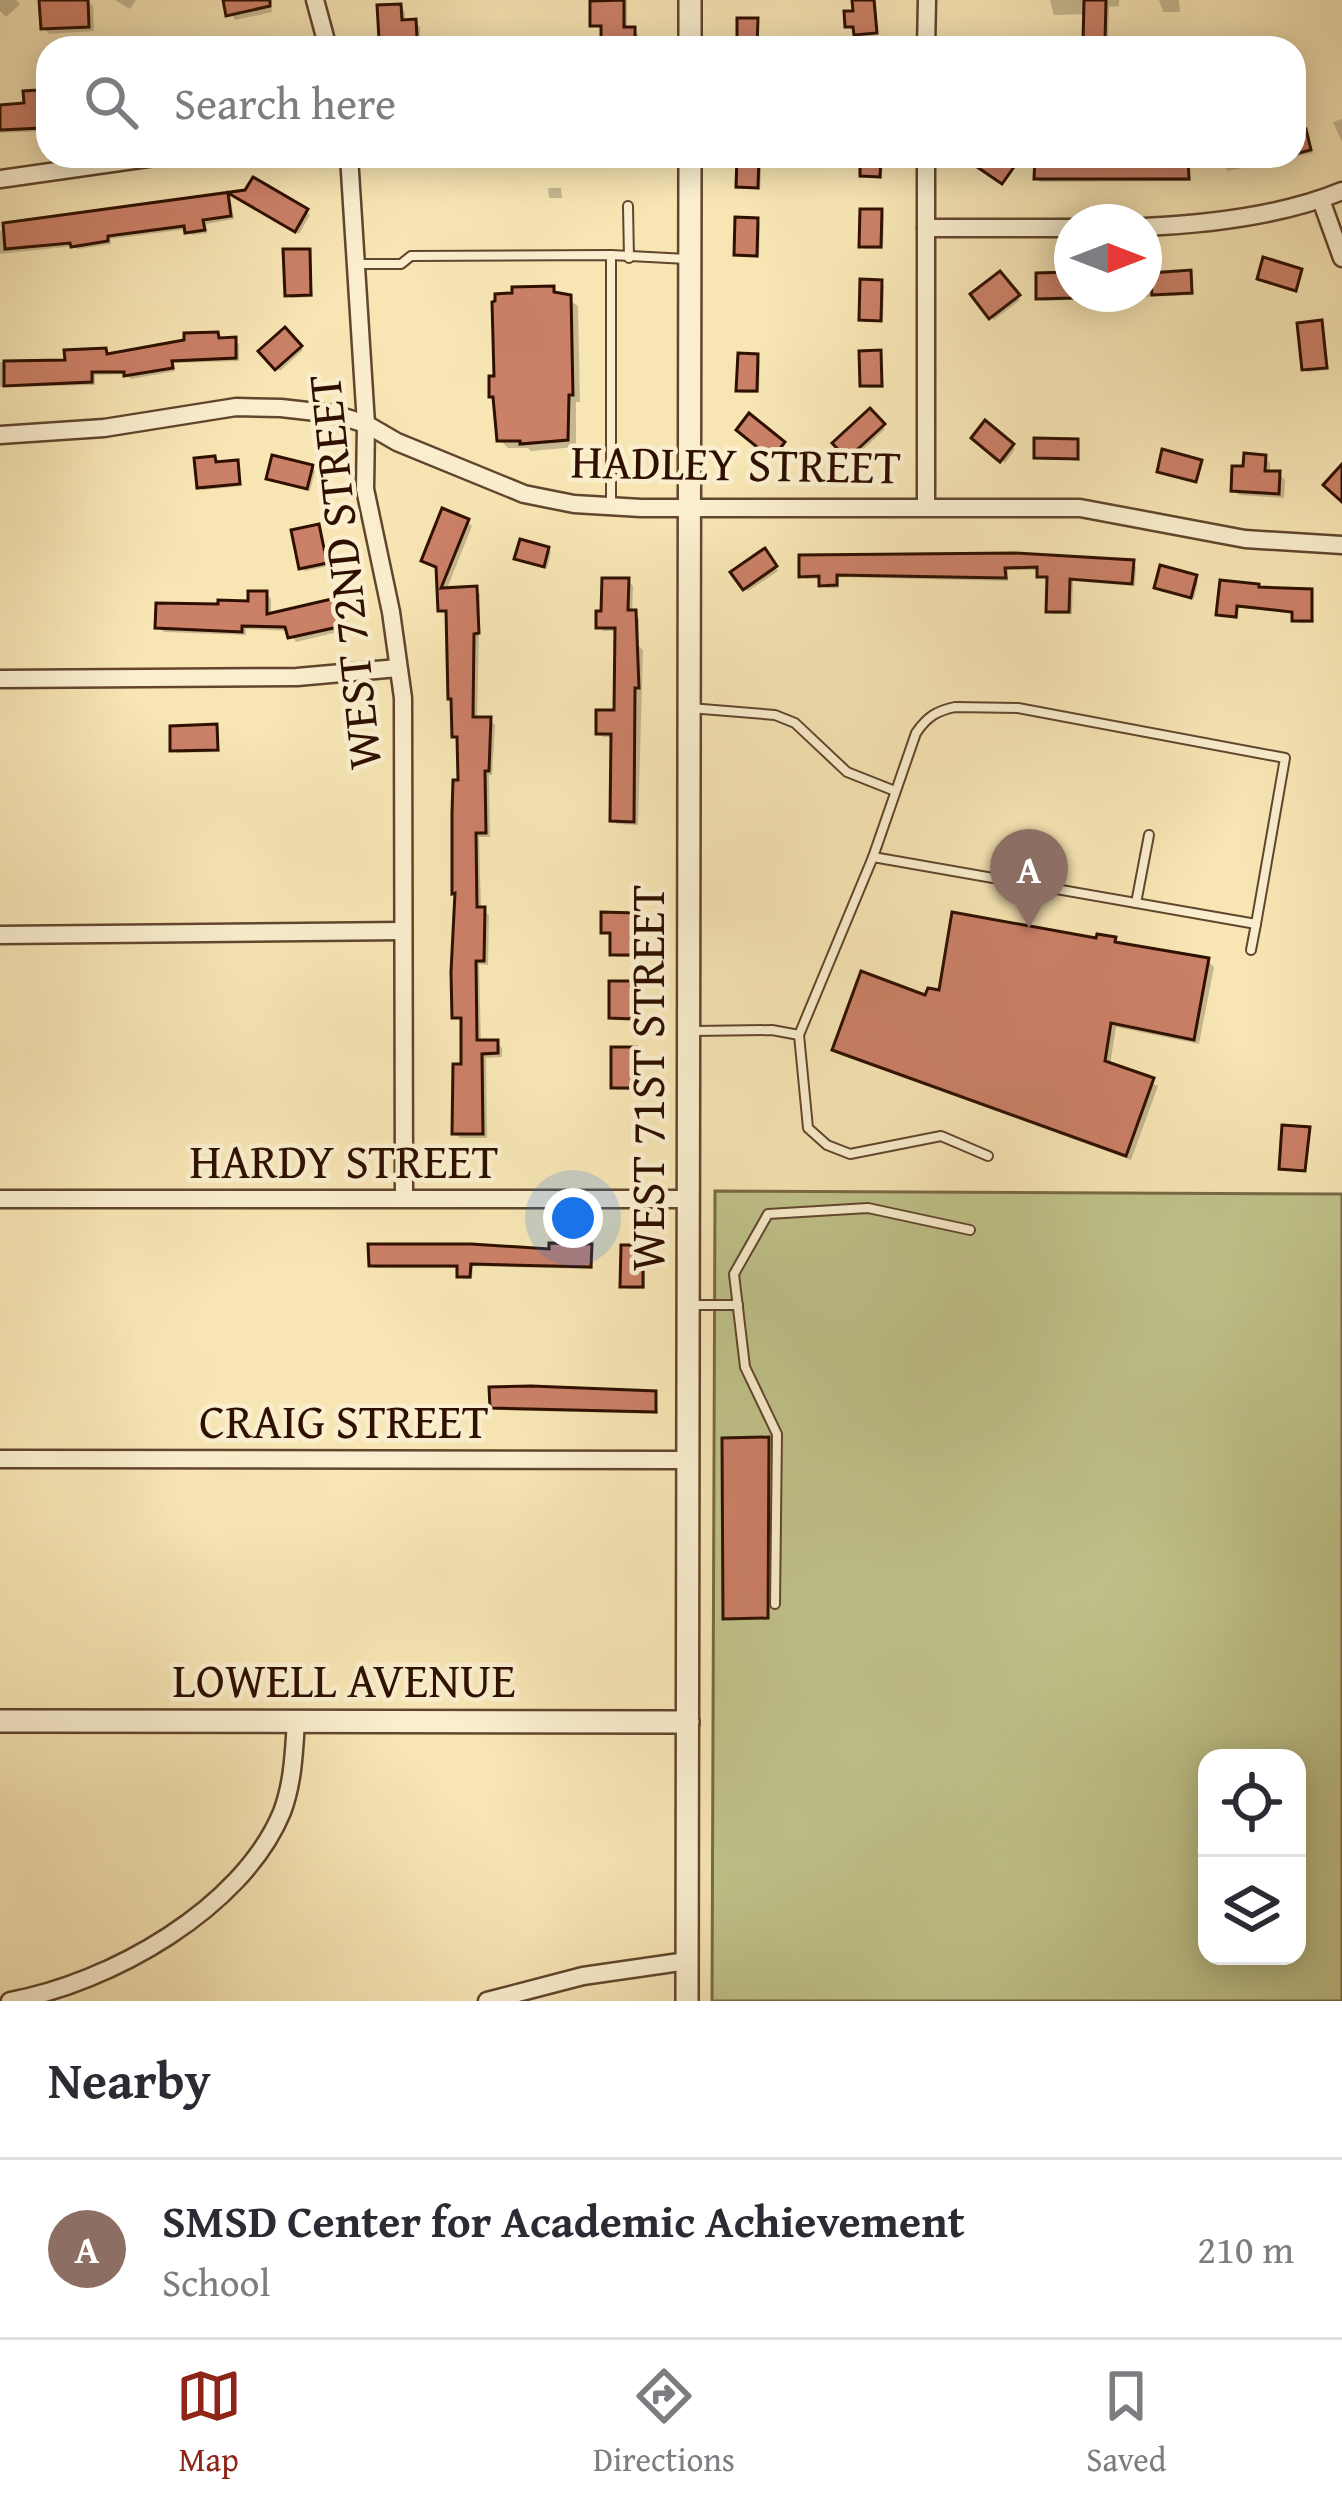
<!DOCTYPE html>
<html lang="en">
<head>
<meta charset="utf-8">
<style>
  body { margin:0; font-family:"Gentium Book Plus",serif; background:#f7f7f7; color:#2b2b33 }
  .controls { position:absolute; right:36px; bottom:36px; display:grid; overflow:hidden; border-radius:24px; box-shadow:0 6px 30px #0003 }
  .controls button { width:108px; height:108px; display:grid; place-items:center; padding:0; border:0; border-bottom:3px solid #e1e1e2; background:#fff; color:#2b2b33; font:60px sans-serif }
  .compass { position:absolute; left:1054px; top:204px; width:108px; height:108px; border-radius:50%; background:#fff; box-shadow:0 6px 30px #0003; rotate:90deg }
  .you { position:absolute; left:573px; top:1218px; width:42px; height:42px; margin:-30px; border:9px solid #fff; border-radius:50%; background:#1a73e8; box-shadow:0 0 0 18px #1a73e833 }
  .badge { display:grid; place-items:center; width:78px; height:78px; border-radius:50%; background:#8f2418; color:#fff; font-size:39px; font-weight:700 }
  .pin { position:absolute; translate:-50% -99px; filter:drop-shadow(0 3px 6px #0008) }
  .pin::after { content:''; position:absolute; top:63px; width:42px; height:36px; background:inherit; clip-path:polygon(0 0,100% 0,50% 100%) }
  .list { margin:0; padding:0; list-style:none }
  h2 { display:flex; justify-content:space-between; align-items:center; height:156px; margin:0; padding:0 48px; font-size:51px }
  h2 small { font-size:39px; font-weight:400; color:#7c7c81 }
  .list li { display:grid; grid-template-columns:78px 1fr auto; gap:36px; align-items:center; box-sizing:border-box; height:180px; padding:0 48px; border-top:3px solid #e1e1e2 }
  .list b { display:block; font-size:45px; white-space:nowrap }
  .list p { margin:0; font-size:39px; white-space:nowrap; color:#7c7c81 }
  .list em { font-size:39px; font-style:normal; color:#7c7c81 }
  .icon { flex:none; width:66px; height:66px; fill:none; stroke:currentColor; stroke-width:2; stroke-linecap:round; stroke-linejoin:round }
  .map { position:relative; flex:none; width:1342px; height:2001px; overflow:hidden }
  .search { position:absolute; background:#fff; box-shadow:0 6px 30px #0003; left:36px; right:36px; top:36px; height:132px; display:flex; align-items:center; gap:30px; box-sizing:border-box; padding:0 42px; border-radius:36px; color:#7c7c81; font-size:45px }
  .sheet { height:336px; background:#fff }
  nav { display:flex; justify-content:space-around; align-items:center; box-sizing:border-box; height:168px; border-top:3px solid #e1e1e2; background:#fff; font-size:33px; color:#7c7c81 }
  nav a { display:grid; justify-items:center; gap:6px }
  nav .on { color:#8f2418 }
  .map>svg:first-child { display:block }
</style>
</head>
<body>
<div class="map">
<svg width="1342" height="2001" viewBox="0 0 1342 2001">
  <rect width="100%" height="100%" fill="#f7e5b4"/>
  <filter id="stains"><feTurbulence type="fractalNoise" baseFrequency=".00167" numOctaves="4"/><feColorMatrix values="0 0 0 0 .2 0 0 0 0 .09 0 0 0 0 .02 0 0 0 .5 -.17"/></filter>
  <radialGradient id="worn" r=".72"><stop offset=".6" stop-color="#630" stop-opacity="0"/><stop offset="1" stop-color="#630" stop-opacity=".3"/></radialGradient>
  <path fill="#c0c38a" stroke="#786a45" stroke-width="3" fill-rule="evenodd" d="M715 1191 1342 1194V2001H712ZM1207 1758H1297V1956H1207Z"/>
  <g fill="#0003">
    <polygon points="0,0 16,0 20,4 6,17 0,11"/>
    <polygon points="42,0 87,0 93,6 94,31 49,34 44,28"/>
    <polygon points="115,0 136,0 130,9"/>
    <polygon points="226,0 270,0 272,12 235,20"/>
    <polygon points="598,0 627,0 627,30 638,34 638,48 604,48 604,29 593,25"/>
    <polygon points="855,0 876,0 878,35 860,37 856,29 848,26 856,13"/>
    <polygon points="1050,0 1119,0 1119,6 1109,7 1108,45 1090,45 1086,41 1087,14 1054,15"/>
    <polygon points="1159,0 1179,0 1180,12 1163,12"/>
    <polygon points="400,7 405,12 405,23 415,22 420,27 420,48 405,48 405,42 387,43 382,38"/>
    <polygon points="38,93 43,100 48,100 48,126 44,131 0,133 0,108 27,106"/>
    <polygon points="1342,119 1342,142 1333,122"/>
    <polygon points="1305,132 1313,153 1228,171 1225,168 1223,156 1294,156 1294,135"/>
    <polygon points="417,156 446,156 446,165 422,166"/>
    <polygon points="602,156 631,156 631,168 606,168"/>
    <polygon points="740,156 762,157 760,190 739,186"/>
    <polygon points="863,156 883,156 882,179 863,175"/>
    <polygon points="1187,158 1191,181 1040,182 1037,178"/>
    <polygon points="548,188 561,188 562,198 549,198"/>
    <polygon points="230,195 234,219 206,224 207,233 192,235 188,229 110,239 111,244 78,249 74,246 0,254 0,231 69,216"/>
    <polygon points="232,195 306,212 310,215 299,234"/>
    <polygon points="880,212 884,215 883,249 865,249 862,246"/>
    <polygon points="757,220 760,224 759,258 740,257 737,254"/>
    <polygon points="308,252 313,297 291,298 288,294"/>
    <polygon points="1190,273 1194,295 1042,301 1039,298 1072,276 1072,294 1144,294 1144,274"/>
    <polygon points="1000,275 1020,300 994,320 974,295"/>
    <polygon points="881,283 884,286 883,322 865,322 862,319"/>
    <polygon points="553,289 578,306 580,402 576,402 576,447 531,451 528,448 508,448 500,440"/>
    <polygon points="1321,323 1329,370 1308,372 1305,369"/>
    <polygon points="285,331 303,350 280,371 262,351"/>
    <polygon points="217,335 239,344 239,361 174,363 175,371 131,379 127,374 95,375 95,385 0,387 0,362 68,363 105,351 110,356"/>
    <polygon points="880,353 884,388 866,388 863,385"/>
    <polygon points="757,357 760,360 759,393 742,393 739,389"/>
    <polygon points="870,413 885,429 852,460 836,443"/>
    <polygon points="985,425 1015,449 1005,463 975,438"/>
    <polygon points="1077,442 1080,461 1037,457"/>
    <polygon points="1265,458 1270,463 1270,474 1279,474 1285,480 1284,498 1239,495 1234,490 1246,470"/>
    <polygon points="214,459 236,463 242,486 203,490 200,487"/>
    <polygon points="312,467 315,471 310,491 269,478"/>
    <polygon points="467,522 472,526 446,591 475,589 480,594 477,720 490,720 495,725 492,775 489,775 490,837 479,837 481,910 489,915 488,965 479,964 481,1043 497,1043 502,1048 502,1057 486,1058 487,1138 460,1138 455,1133 464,1067 464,1022 455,1017 460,741 455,736 449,614 441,610 439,569 425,561"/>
    <polygon points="318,527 329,566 305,571 302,568"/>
    <polygon points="548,549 551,552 547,569 518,558"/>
    <polygon points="767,555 778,571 748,591 745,588"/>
    <polygon points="1132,563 1136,567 1135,586 1073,581 1072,614 1053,614 1049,610 1050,580 1040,576 1040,570 1008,570 1008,581 839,577 839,588 826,588 822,579 806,579 802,575"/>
    <polygon points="1195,578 1198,581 1194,599 1157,587"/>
    <polygon points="628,581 633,586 632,613 639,618 639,646 643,650 638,825 617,824 613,820 614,737 603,737 599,733 617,713 618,631 603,631 599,626"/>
    <polygon points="1261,590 1311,592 1314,623 1298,623 1295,614 1239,607 1238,619 1219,614"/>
    <polygon points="266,594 271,599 271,616 339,600 344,605 350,629 296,642 289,631 246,629 246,635 164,632 158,627 251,604"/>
    <polygon points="216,727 220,752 177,753 173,749"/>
    <polygon points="634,916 638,919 637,957 616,957 613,935 604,932"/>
    <polygon points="1115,940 1120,946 1208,961 1214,967 1199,1044 1116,1027 1110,1065 1158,1086 1131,1160 841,1055 836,1050 927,999 1098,941"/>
    <polygon points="634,984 636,1021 615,1020 612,1017"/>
    <polygon points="635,1050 638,1054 637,1090 617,1090 614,1087"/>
    <polygon points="591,1247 593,1269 473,1266 472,1279 463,1279 460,1268 375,1268 372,1265"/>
    <polygon points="642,1248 645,1251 645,1289 627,1289 623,1286"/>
    <polygon points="655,1394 658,1414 496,1410 493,1407"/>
  </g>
  <g fill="#cb8068" stroke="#2f1000" stroke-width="3">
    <polygon points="39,0 88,0 89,27 41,29"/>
    <polygon points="223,0 270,0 270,6 226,16"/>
    <polygon points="624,0 624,27 635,27 635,47 601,47 601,26 590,26 590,1"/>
    <polygon points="852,0 874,0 877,33 854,35 853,27 845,27 844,11 853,11"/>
    <polygon points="1084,0 1106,0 1105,43 1083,43"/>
    <polygon points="401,4 402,20 416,19 417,38 379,39 377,5"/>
    <polygon points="737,18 758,18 757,48 737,48"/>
    <polygon points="39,90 41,128 0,130 0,105 24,103 23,91"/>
    <polygon points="1306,129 1311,150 1294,154 1294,132"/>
    <polygon points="737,156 759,156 758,188 736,187"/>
    <polygon points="860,156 881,156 880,177 860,176"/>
    <polygon points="961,156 998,156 1014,167 1002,184"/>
    <polygon points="1188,156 1189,179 1034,179 1035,158"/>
    <polygon points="253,177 308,209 295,232 228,193 231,216 203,220 205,230 185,233 184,226 108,236 108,241 71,247 70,243 5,249 3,223 245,190"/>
    <polygon points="860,209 882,209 881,247 859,247"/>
    <polygon points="735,217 758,218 757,256 734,255"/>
    <polygon points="283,249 310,249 311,295 285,296"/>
    <polygon points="1263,257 1302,269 1296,291 1257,279"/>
    <polygon points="1191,270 1192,293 1152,295 1150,273"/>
    <polygon points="1000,271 1020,295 989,319 970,294"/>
    <polygon points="1072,272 1072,298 1036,299 1036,273"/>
    <polygon points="860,279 882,280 881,321 859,320"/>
    <polygon points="554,286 554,292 571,295 573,395 569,395 568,440 520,444 520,441 497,441 493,397 489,397 489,376 494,376 492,302 495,301 495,294 512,293 512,287"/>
    <polygon points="1322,320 1327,368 1302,370 1297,323"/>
    <polygon points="285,327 302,346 275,370 258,351"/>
    <polygon points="218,332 219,338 236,337 236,358 172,361 173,368 124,376 124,372 92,372 92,382 4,386 4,361 65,360 64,350 106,348 107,354 184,340 184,333"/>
    <polygon points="881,350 882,386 860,386 859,351"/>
    <polygon points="738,353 758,354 757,391 736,391"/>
    <polygon points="870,408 885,424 847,459 832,443"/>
    <polygon points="749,413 785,442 772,459 736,430"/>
    <polygon points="985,420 1014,444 1000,462 971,438"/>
    <polygon points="1034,438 1078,439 1078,459 1034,458"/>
    <polygon points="1162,449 1202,460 1196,482 1157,472"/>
    <polygon points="1244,453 1266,455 1265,471 1280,471 1279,494 1231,491 1232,466 1243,466"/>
    <polygon points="272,455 313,465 307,489 266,479"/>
    <polygon points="215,456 216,462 238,460 240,484 197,488 194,458"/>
    <polygon points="1342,464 1342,502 1323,485"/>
    <polygon points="442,508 469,519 441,588 477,586 479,633 474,634 473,717 491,717 489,771 485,771 486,833 476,833 477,907 485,907 484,961 476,961 477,1040 498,1040 498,1053 482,1054 483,1134 452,1134 453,1064 461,1064 461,1018 452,1018 451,972 455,893 452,894 452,813 453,780 458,780 457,737 452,737 451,699 448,699 446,611 438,611 436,567 421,561"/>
    <polygon points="319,524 327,563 299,569 291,530"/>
    <polygon points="520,539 549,547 544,567 514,559"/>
    <polygon points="765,548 777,566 743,590 730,572"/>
    <polygon points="1015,553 1134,560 1132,584 1070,579 1069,612 1046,612 1047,577 1037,577 1037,567 1005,568 1006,578 837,575 837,585 819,586 819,576 799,577 799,555"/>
    <polygon points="1160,565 1197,575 1191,598 1154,588"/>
    <polygon points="602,578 629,578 628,610 636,610 639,688 635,688 634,822 610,821 611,734 596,734 596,710 614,710 615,628 596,628 596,611 601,611"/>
    <polygon points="1220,580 1259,584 1259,587 1312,589 1312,621 1292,621 1292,612 1237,606 1236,617 1216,615"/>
    <polygon points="248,591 267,591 267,614 340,597 347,625 288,638 285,627 242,626 242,632 155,628 156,603 218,604 218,600 248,601"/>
    <polygon points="217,724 218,750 170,751 170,726"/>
    <polygon points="601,912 636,913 634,955 610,955 610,933 601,933"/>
    <polygon points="952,912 1096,938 1097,934 1116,937 1115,942 1209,958 1194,1040 1111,1023 1105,1061 1154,1078 1126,1156 832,1050 861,971 925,995 928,988 939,990"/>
    <polygon points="609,981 635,981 634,1019 609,1018"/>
    <polygon points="611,1047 636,1047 635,1088 611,1088"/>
    <polygon points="1282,1125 1310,1127 1305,1171 1279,1169"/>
    <polygon points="549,1243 592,1244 591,1267 471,1264 470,1277 457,1277 457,1266 369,1266 368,1244 471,1244 549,1249"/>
    <polygon points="621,1245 643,1245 643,1287 620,1287"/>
    <polygon points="531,1386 656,1391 656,1412 490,1408 489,1387"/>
    <polygon points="769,1437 768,1618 723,1619 722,1438"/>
  </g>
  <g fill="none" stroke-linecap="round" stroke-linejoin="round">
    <defs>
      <g id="service">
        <polyline points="628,206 629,258"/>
        <polyline points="611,255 687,259"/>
        <polyline points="358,264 401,264 411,256 611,255 611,505"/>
        <path d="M955 707 1018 708 1285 758 1256 924 873 857 916 733C927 717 936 711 955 707Z"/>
        <polyline points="690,708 775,715 795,723 847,772 895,791"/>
        <polyline points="1136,903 1149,835"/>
        <polyline points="1251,950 1256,924"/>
        <polyline points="694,1031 772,1030 799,1035 873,857"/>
        <polyline points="799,1035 808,1128 827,1145 850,1154 941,1136 988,1156"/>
        <polyline points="691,1305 738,1305"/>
        <polyline points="775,1604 777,1434 745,1367 734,1274 768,1214 868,1208 970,1230"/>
      </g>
      <g id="minor">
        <polyline points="315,0 328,48"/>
        <polyline points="926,48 927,0"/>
        <polyline points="349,156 366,424 365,489 391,612 403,698 404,1197"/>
        <polyline points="0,179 162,156"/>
        <polyline points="1321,200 1342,258"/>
        <path d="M1144 227C1209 224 1282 216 1342 191"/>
        <polyline points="926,228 1072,228"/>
        <polyline points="0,435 104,428 236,407 281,408 334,414 366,424 397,442 524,494 574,504 641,508 1080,508 1245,539 1342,545"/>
        <polyline points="926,505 926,156"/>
        <polyline points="0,679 297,677 398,668"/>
        <polyline points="0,935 403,931"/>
        <polyline points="0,1199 688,1199"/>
        <polyline points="0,1459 688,1460"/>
        <path d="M10 2001C110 1983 242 1909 282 1812 293 1783 294 1752 296 1721"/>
        <polyline points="487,2001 583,1976 687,1961"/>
      </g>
      <g id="tertiary">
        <polyline points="690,48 690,0"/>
        <polyline points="0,1721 688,1722"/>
        <polyline points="687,2001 690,156"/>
      </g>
    </defs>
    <use href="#service" stroke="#61452d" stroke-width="12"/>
    <use href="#minor" stroke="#61452d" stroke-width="21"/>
    <use href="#tertiary" stroke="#61452d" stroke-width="26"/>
    <use href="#service" stroke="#faeece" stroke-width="8"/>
    <use href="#minor" stroke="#faeece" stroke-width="16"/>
    <use href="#tertiary" stroke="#faeece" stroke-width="21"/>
  </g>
  <g text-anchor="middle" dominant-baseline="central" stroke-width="9" stroke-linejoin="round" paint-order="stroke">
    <g font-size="48" fill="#2f1000" stroke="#faeece">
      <text transform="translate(736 463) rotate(1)">HADLEY STREET</text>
      <text transform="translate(343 572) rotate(-96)">WEST 72ND STREET</text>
      <text transform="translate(646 1078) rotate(-90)">WEST 71ST STREET</text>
      <text x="344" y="1160">HARDY STREET</text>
      <text x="344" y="1420">CRAIG STREET</text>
      <text x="344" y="1679">LOWELL AVENUE</text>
    </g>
  </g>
  <rect width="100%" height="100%" filter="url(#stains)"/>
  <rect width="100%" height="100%" fill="url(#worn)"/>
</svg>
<div class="controls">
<button><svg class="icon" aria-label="locate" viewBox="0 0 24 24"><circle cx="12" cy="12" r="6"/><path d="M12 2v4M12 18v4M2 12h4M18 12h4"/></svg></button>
<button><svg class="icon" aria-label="layers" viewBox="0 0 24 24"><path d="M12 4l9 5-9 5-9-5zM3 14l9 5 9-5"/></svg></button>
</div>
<svg class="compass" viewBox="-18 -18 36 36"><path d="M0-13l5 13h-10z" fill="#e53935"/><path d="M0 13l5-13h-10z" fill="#7c7c81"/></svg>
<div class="you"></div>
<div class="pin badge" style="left:1029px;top:928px;background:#8d6e63">A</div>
<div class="search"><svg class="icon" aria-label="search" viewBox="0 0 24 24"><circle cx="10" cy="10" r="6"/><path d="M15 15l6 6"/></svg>Search here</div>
</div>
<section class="sheet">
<h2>Nearby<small></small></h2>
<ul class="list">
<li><span class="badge" style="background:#8d6e63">A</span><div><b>SMSD Center for Academic Achievement</b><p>School</p></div><em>210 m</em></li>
</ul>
</section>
<nav>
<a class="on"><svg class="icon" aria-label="map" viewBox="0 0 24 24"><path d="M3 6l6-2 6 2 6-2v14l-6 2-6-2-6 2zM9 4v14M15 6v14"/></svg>Map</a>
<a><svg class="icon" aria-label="directions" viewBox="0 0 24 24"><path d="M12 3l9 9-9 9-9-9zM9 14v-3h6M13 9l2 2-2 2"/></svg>Directions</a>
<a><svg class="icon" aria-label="saved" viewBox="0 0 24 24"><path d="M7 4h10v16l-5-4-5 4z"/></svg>Saved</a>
</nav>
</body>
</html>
